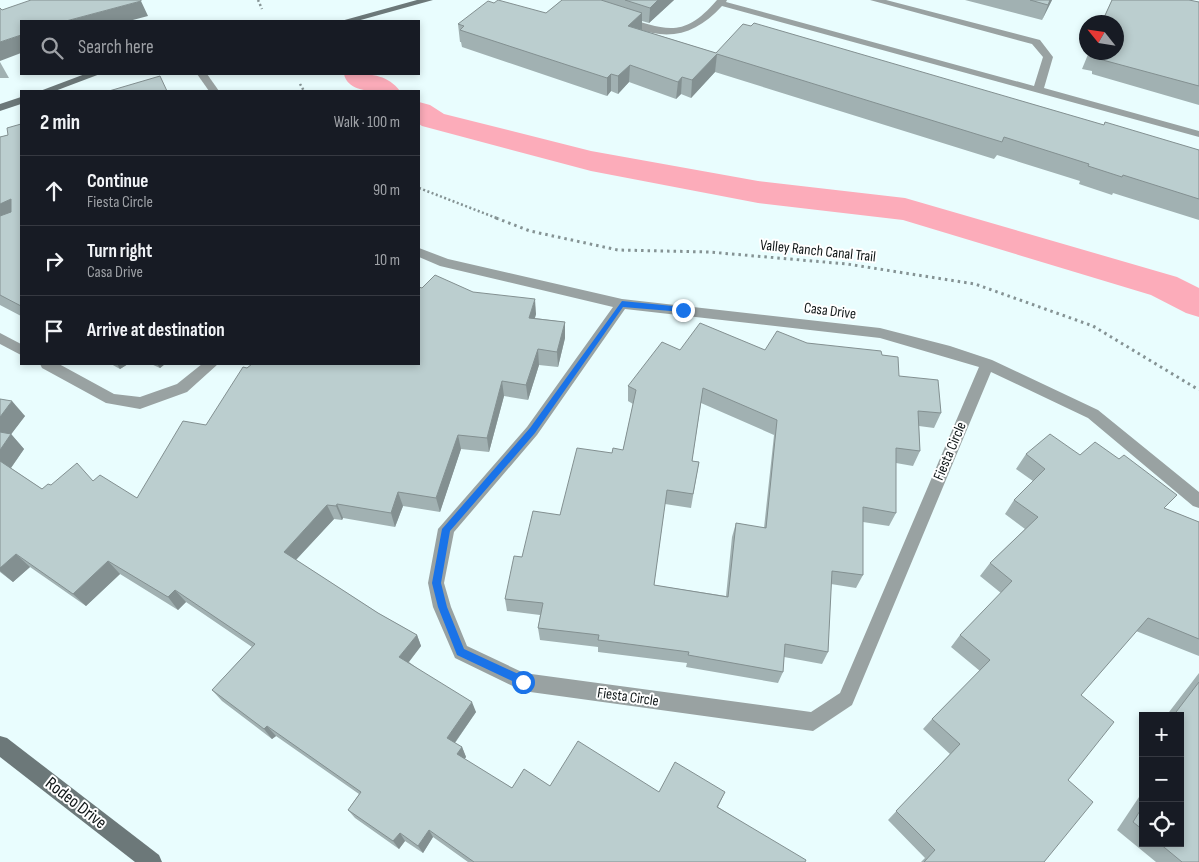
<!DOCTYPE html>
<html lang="en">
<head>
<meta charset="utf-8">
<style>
  body { margin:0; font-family:"Sofia Sans Condensed",sans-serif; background:#20242c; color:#f1f3f6 }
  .controls { position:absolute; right:15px; bottom:15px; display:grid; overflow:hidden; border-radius:0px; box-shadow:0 2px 8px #0003 }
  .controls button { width:45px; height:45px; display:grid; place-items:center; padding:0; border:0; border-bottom:1px solid #363941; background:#171b24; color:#f1f3f6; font:25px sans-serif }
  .compass { position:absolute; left:1079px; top:15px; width:45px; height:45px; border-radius:50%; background:#171b24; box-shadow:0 2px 8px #0003; rotate:300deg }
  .stop { position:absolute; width:15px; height:15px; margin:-11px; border:4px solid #1a73e8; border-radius:50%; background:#fff }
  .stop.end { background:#1a73e8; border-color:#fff; box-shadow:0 1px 5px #0008 }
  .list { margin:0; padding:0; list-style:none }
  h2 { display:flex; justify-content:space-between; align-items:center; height:65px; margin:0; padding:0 20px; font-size:21px }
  h2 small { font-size:16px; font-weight:400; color:#9ea1a6 }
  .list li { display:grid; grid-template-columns:32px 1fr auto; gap:15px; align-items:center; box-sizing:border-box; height:70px; padding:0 20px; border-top:1px solid #363941 }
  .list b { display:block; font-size:19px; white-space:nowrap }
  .list p { margin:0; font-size:16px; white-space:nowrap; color:#9ea1a6 }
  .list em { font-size:16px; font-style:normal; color:#9ea1a6 }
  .icon { flex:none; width:28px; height:28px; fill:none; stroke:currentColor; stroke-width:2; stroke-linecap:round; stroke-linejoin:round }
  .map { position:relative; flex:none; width:1199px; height:862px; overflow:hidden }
  .search { position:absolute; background:#171b24; box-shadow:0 2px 8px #0003; left:20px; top:20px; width:400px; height:55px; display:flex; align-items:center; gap:12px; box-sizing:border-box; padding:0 18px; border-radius:0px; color:#9ea1a6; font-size:19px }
  .panel { position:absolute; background:#171b24; box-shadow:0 2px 8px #0003; left:20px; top:90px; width:400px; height:275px; border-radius:0px }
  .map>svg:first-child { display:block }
</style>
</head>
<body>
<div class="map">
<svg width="1199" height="862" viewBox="0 0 1199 862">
  <rect width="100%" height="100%" fill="#e9fdfe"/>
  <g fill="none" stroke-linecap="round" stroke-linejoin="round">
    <g fill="#fcacba" fill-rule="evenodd">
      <path d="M344 74C365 74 386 72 400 91 384 92 348 95 344 74Z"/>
      <polygon points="419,102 430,105 444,114 591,151 758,181 905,198 1177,277 1199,288 1199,317 1186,313 1151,295 903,220 758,203 591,171 422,126 419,124"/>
    </g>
    <g stroke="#859394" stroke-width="2.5" stroke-dasharray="2 2.5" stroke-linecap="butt">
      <polyline points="258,0 262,9"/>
      <polyline points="300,84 304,91"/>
      <polyline points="419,188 499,219"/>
    </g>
    <polyline stroke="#859394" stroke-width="3" stroke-dasharray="2.5 4" stroke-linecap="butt" points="496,218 530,231 618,250 709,252 847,264 975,284 1093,326 1199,390"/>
    <path fill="#99a2a2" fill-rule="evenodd" d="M717 0H727L726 2 1034 86 1043 57 1032 44 870 0H886L1040 40 1053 57 1044 88 1199 131V137L722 6C697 33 672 41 638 29 631 27 622 25 617 20L622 17C665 28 682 41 717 0Z"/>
    <g fill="#99a2a2" fill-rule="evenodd">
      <polygon points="197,74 207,74 219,91 209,91"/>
      <path d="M419 248 448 259 622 299 880 328 950 346 992 360 1098 410 1199 492V508L1193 506 1088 418 991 372 852 705 813 731 523 691 455 658 433 607 428 583 438 529 527 427 613 307 440 266 419 257ZM625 309 880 338 979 367 840 693 811 712 524 673 467 646 451 607 444 583 454 532 537 435Z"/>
      <polygon points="0,333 21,344 21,355 0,344"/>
      <polygon points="40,364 59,364 114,394 140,397 177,384 202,364 218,364 187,392 140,409 106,403 42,368"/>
    </g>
    <g fill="#6c7879" fill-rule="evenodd">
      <polygon points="417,0 433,0 357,21 341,21"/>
      <polygon points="85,74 100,74 55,91 40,91"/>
      <polygon points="21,97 21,104 0,111 0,104"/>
      <polygon points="0,736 7,738 159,855 162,862 135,862 0,757"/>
    </g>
  </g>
  <g fill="#a1b1b2" fill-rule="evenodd">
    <polygon points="562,0 674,0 649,23 642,21 642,30 716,53 1104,125 1199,150 1199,220 1113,193 1112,195 1079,184 1080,181 997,155 994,159 715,72 691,98 681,94 676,99 629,82 618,94 611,91 607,96 462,47 461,42 460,42 458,24 494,3 546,13"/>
    <polygon points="965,0 1052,0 1042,20"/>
    <polygon points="1112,0 1189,0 1199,2 1199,105 1092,74 1092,71 1082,69 1089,52 1116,52 1116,22 1102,22"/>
    <polygon points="0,62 9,78 0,78"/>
    <polygon points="21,124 21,316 0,305 0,137 8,135"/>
    <polygon points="422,288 473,292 536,314 535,318 565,322 565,338 558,367 539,365 528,400 504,396 489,452 461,449 440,512 403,506 395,527 343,518 342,520 334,519 296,560 378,613 417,635 421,646 409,662 476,712 455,743 462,747 466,757 464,759 512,788 550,786 659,792 725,792 718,807 805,862 468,862 433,837 423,853 405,841 399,849 355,818 348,810 359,794 276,736 272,739 222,701 212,690 252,647 186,602 178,610 120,574 86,606 30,567 13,582 0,572 0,399 25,416 11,434 24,449 11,468 42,489 51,485 93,481 137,498 206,425 247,368"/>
    <path d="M807 343 882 355 899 376 941 413 934 428 919 426 920 451 913 466 896 463V513L889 526 863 522V575L856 588 831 584 828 652 822 664 784 657 783 672 778 683 686 667 687 663 598 652V647L540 640 538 628 540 615 507 611 505 599 522 557 560 515 612 453 623 450 633 404 628 401V386L680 350H765ZM701 403 774 435 764 528 736 523 732 537 726 596 654 585 665 504 691 508 699 462 692 461Z"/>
    <polygon points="111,364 128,364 120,369"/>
    <polygon points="151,364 165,364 160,368"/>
    <polygon points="1026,454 1080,455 1164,508 1199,522 1199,656 1136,631 1081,695 1068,780 1044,862 921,862 925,858 888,820 950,754 923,729 932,719 980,671 951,647 960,635 1001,593 980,576 990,563 1025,529 1005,514 1014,500 1033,481 1016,469"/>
    <polygon points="1199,673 1199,862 1156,862 1117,830 1143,791 1143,843 1180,843 1180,716 1166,716"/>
  </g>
  <g fill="#839091">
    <polygon points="658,0 674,0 649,23 650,8"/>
    <polygon points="1050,0 1052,0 1042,20"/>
    <polygon points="141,1 148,16 129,21 66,21"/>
    <polygon points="642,13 642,30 628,26"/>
    <polygon points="21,35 21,53 0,61 0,42"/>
    <polygon points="717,54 715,72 691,98 692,80"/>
    <polygon points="630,65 629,82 618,94 618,76"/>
    <polygon points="611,74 611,91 607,96 607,78"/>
    <polygon points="682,77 681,94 676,99 678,82"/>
    <polygon points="11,199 21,215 0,224 0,204"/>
    <polygon points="535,299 536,314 530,333 529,318"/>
    <polygon points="565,322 565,338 558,367 557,352"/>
    <polygon points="538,349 539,365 528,400 526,385"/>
    <polygon points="117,364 128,364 120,369"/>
    <polygon points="157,364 165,364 160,368"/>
    <polygon points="502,381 504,396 489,452 487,438"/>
    <polygon points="12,401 25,416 3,445 0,442 0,417"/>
    <polygon points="11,434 24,449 8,472 0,463 0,450"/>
    <polygon points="458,435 461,449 440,512 436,498"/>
    <polygon points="398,492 403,506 395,527 391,513"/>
    <polygon points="337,504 343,518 342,520 336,506"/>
    <polygon points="327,505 334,519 291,565 284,552"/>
    <polygon points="16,554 30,567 13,582 0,571 0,568"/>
    <polygon points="108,561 120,574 86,606 73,594"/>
    <polygon points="175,590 186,602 178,610 168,597"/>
    <polygon points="417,635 421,646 404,668 399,657"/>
    <polygon points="472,702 476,712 451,748 447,738"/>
    <polygon points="267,726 276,736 272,739 264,729"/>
    <polygon points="462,747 466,757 461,764 457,754"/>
    <polygon points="429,830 433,837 423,853 418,846"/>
    <polygon points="400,833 405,841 399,849 393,841"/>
  </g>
  <g fill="#bbcecf" stroke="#839091" fill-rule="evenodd">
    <polygon points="31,0 141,0 141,1 66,21 21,21 21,35 0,42 0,8 2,10"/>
    <polygon points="498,0 546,13 562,0 601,0 642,13 628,26 716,53 743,24 751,26 754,23 1104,125 1105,122 1199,150 1199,199 1123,175 1122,177 1088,166 1089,164 1004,137 1002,142 717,54 692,80 682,77 678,82 630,65 618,76 611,74 607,78 460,30 464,26 458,24 488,1 494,3"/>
    <polygon points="625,0 658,0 650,8"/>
    <polygon points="1030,0 1050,0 1048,5"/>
    <polygon points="1112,0 1189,0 1199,2 1199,86 1099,59 1100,56 1089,53 1116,52 1116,22 1102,22"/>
    <polygon points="160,76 167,91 109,91"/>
    <polygon points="21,124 21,306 0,295 0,216 11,212 11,199 0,204 0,137 8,135 7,128"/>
    <polygon points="435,275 473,292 535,299 529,318 565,322 557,352 538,349 526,385 502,381 487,438 458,435 436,498 398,492 391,513 337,504 336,506 327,505 284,552 378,613 417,635 399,657 472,702 447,738 462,747 457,754 512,788 524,769 550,786 578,741 659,792 675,762 725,792 717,807 806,860 805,862 474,862 429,830 418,846 400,833 393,841 348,810 361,792 267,726 264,729 212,690 255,644 175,590 168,597 108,561 73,594 16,554 0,568 0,461 42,489 48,484 51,485 77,463 93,481 100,475 137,498 183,421 206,425 243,367 247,368 252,364 419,364 419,287 422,288"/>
    <path d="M700 323 765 350 777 331 807 343 881 351 882 355 898 357 899 376 938 380 941 413 918 411 920 451 896 448V513L863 507V575L832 571 828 652 785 644 783 672 688 655 689 652 598 640 599 635 538 628 543 603 505 599 514 556 522 557 533 511 560 515 577 448 612 453 613 448 623 450 636 390 628 386 662 342 680 350ZM703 388 777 420 766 528 736 523 728 597 654 585 667 490 693 494 699 462 692 461Z"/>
    <polygon points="0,399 12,401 0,417"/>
    <polygon points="0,432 11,434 0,450"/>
    <polygon points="1050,434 1080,455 1095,442 1119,459 1124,455 1177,495 1164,508 1199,522 1199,639 1148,618 1081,695 1114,722 1068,780 1093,802 1044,862 924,862 935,850 896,811 960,744 932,719 990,660 960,635 1012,581 990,563 1038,517 1014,500 1045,469 1026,454"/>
    <polygon points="1199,682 1199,862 1182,862 1159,843 1180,843 1180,716 1173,716"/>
    <polygon points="1143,806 1143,830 1133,822"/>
  </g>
  <polygon fill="#1a73e8" points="622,301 683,307 687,310 683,312 623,307 535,433 450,531 441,583 447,607 464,649 527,678 528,682 523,686 457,655 438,607 432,583 442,529 530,428"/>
  <g text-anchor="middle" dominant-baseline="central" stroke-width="4" stroke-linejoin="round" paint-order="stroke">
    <g font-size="15" fill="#0f1617" stroke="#fff">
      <text transform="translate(818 251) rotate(6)">Valley Ranch Canal Trail</text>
      <text transform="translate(830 311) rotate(7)">Casa Drive</text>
      <text transform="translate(950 451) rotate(-67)">Fiesta Circle</text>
      <text transform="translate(628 697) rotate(8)">Fiesta Circle</text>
    </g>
    <g font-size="18" fill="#0f1617" stroke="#fff">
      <text transform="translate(76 803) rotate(38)">Rodeo Drive</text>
    </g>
  </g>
</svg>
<div class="controls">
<button>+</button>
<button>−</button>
<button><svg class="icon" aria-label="locate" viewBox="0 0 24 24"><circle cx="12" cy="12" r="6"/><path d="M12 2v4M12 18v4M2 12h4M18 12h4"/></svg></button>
</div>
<svg class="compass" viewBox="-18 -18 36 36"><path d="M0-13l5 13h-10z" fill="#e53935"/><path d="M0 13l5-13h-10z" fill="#9ea1a6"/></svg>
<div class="stop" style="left:523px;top:682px"></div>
<div class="stop end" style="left:683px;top:310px"></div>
<div class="search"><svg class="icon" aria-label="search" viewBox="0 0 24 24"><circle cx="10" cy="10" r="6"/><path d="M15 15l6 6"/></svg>Search here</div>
<section class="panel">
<h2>2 min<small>Walk · 100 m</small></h2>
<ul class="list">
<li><svg class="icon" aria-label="ahead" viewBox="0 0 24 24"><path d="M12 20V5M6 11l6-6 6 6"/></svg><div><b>Continue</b><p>Fiesta Circle</p></div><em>90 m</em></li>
<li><svg class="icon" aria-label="right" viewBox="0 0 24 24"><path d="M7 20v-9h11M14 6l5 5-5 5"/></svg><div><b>Turn right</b><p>Casa Drive</p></div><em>10 m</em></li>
<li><svg class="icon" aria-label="arrive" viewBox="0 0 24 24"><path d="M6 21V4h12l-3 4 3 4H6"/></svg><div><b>Arrive at destination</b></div></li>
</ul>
</section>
</div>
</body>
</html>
